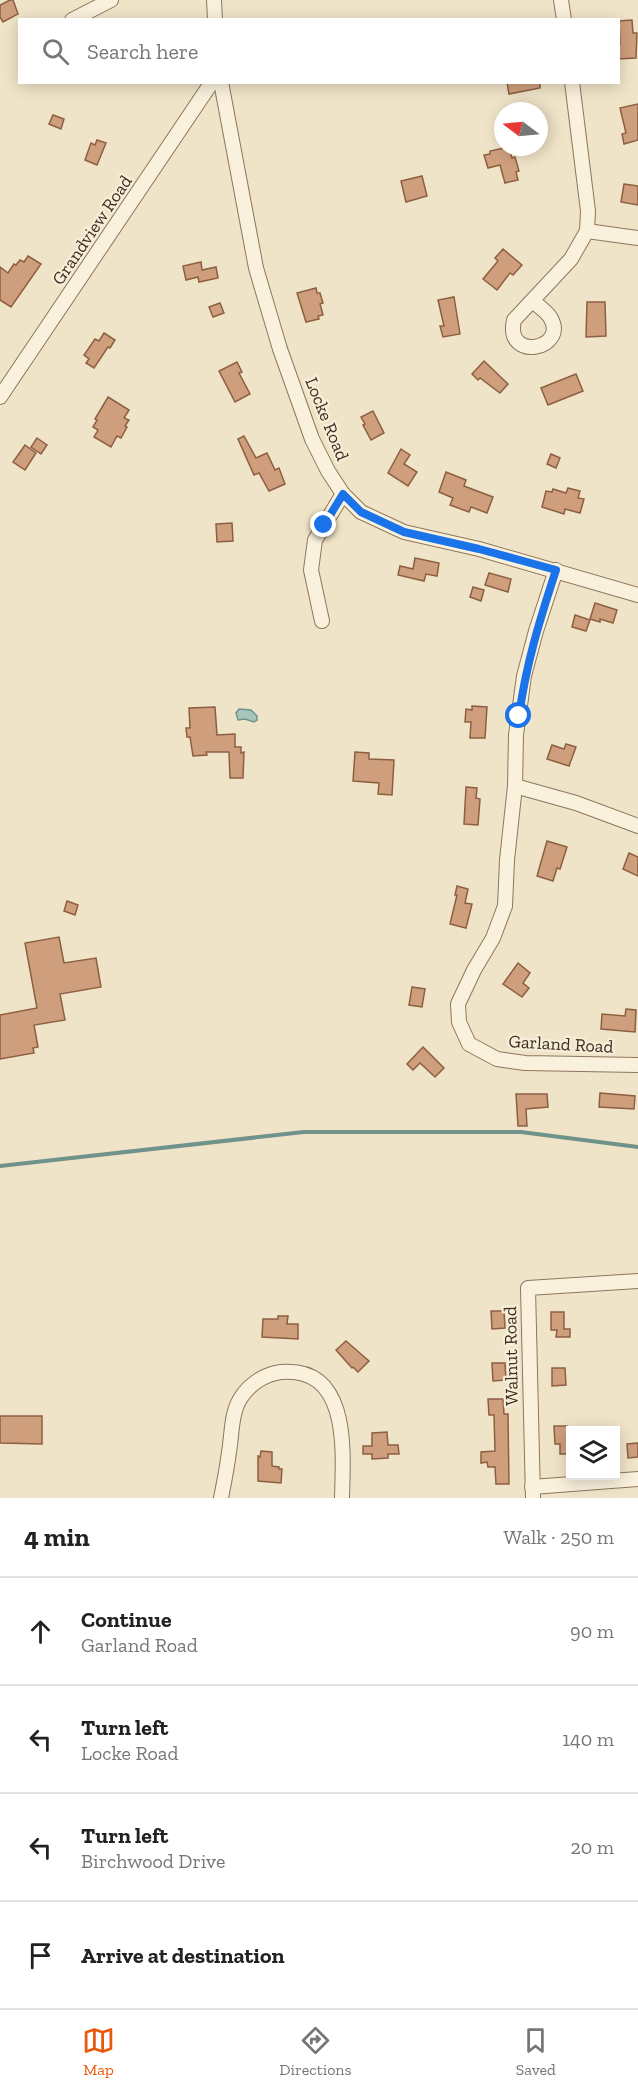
<!DOCTYPE html>
<html lang="en">
<head>
<meta charset="utf-8">
<style>
  body { margin:0; font-family:"Zilla Slab",serif; background:#f6f6f6; color:#222 }
  .controls { position:absolute; right:18px; bottom:18px; display:grid; overflow:hidden; border-radius:0px; box-shadow:0 3px 15px #0003 }
  .controls button { width:54px; height:54px; display:grid; place-items:center; padding:0; border:0; border-bottom:2px solid #e0e0e0; background:#fff; color:#222; font:30px sans-serif }
  .compass { position:absolute; left:494px; top:102px; width:54px; height:54px; border-radius:50%; background:#fff; box-shadow:0 3px 15px #0003; rotate:286deg }
  .stop { position:absolute; width:18px; height:18px; margin:-14px; border:4px solid #1a73e8; border-radius:50%; background:#fff }
  .stop.end { background:#1a73e8; border-color:#fff; box-shadow:0 2px 6px #0008 }
  .list { margin:0; padding:0; list-style:none }
  h2 { display:flex; justify-content:space-between; align-items:center; height:78px; margin:0; padding:0 24px; font-size:26px }
  h2 small { font-size:20px; font-weight:400; color:#767676 }
  .list li { display:grid; grid-template-columns:39px 1fr auto; gap:18px; align-items:center; box-sizing:border-box; height:108px; padding:0 24px; border-top:2px solid #e0e0e0 }
  .list b { display:block; font-size:22px; white-space:nowrap }
  .list p { margin:0; font-size:20px; white-space:nowrap; color:#767676 }
  .list em { font-size:20px; font-style:normal; color:#767676 }
  .icon { flex:none; width:33px; height:33px; fill:none; stroke:currentColor; stroke-width:2; stroke-linecap:round; stroke-linejoin:round }
  .map { position:relative; flex:none; width:638px; height:1498px; overflow:hidden }
  .search { position:absolute; background:#fff; box-shadow:0 3px 15px #0003; left:18px; right:18px; top:18px; height:66px; display:flex; align-items:center; gap:15px; box-sizing:border-box; padding:0 21px; border-radius:0px; color:#767676; font-size:22px }
  .sheet { height:510px; background:#fff }
  nav { display:flex; justify-content:space-around; align-items:center; box-sizing:border-box; height:84px; border-top:2px solid #e0e0e0; background:#fff; font-size:16px; color:#767676 }
  nav a { display:grid; justify-items:center; gap:3px }
  nav .on { color:#ea580c }
  .map>svg:first-child { display:block }
</style>
</head>
<body>
<div class="map">
<svg width="638" height="1498" viewBox="0 0 638 1498">
  <rect width="100%" height="100%" fill="#f0e4c8"/>
  <polygon fill="#a9c4bc" stroke="#6f938a" stroke-width="1.5" points="239,709 251,710 257,716 257,720 254,722 245,719 238,720 236,713"/>
  <g fill="none" stroke-linecap="round" stroke-linejoin="round">
    <polyline stroke="#6f938a" stroke-width="4" points="0,1166 304,1132 521,1132 638,1147"/>
  </g>
  <g fill="#cf9f7d" stroke="#8d5f41" stroke-width="1.5">
    <polygon points="10,0 13,0 18,14 3,22 0,17 0,5"/>
    <polygon points="632,20 633,33 637,33 636,58 618,59 618,44 620,44 619,21"/>
    <polygon points="507,82 540,82 540,88 509,94"/>
    <polygon points="638,104 638,140 624,144 622,134 626,133 620,108"/>
    <polygon points="53,115 64,119 61,129 49,124"/>
    <polygon points="97,140 106,143 97,165 85,160 91,143 95,145"/>
    <polygon points="509,147 512,158 515,157 519,171 516,172 518,180 505,183 500,165 488,168 484,155 490,154 490,151"/>
    <polygon points="422,176 427,196 406,202 401,181"/>
    <polygon points="624,184 638,186 638,205 621,202"/>
    <polygon points="503,249 522,265 513,275 510,273 497,290 483,279 498,261 495,258"/>
    <polygon points="28,256 41,264 11,307 0,300 0,267 8,273 14,264 16,265 20,260 24,262"/>
    <polygon points="201,262 202,270 216,267 218,278 199,282 198,277 186,280 183,266"/>
    <polygon points="316,288 317,293 320,293 323,303 320,304 323,315 318,316 319,319 306,322 297,293"/>
    <polygon points="454,297 460,334 443,337 440,326 444,326 438,300"/>
    <polygon points="587,302 605,302 606,336 586,337"/>
    <polygon points="220,303 224,313 213,317 209,307"/>
    <polygon points="104,333 115,340 110,348 108,347 94,368 86,363 89,359 84,355 95,339 99,341"/>
    <polygon points="484,361 508,384 500,393 480,378 478,380 472,374"/>
    <polygon points="237,362 242,372 239,373 250,394 235,402 219,371"/>
    <polygon points="576,374 583,391 548,405 541,388"/>
    <polygon points="108,397 129,410 124,418 129,420 125,426 127,427 121,438 117,436 111,447 94,437 98,430 93,427 97,420 95,419"/>
    <polygon points="373,411 384,433 371,440 363,425 365,424 361,417"/>
    <polygon points="244,436 256,458 267,453 275,470 279,468 285,484 269,491 259,473 254,475 238,439"/>
    <polygon points="37,438 47,445 41,454 31,447"/>
    <polygon points="25,445 36,453 25,470 13,462"/>
    <polygon points="401,449 410,455 404,464 417,472 408,486 388,473"/>
    <polygon points="551,454 560,458 556,468 547,464"/>
    <polygon points="446,472 466,480 464,486 493,497 487,513 471,507 469,512 450,505 453,498 439,492"/>
    <polygon points="568,488 580,491 578,498 584,499 580,513 565,509 564,514 542,507 546,491 552,492 553,489 566,493"/>
    <polygon points="232,523 233,541 217,542 216,524"/>
    <polygon points="415,558 439,563 437,576 426,574 424,581 398,575 400,566 413,569"/>
    <polygon points="489,573 511,579 508,592 485,585"/>
    <polygon points="473,587 484,590 481,601 470,597"/>
    <polygon points="595,603 617,610 613,623 600,619 600,622 590,619"/>
    <polygon points="575,615 590,620 586,631 572,627"/>
    <polygon points="472,706 487,707 485,738 470,738 471,722 465,722 466,709 472,710"/>
    <polygon points="215,707 217,735 235,734 235,747 241,747 241,753 244,752 243,778 230,778 229,752 206,752 207,755 193,756 190,737 187,737 186,728 190,728 189,708"/>
    <polygon points="566,744 576,747 569,766 547,759 552,745 564,749"/>
    <polygon points="355,752 369,753 369,759 394,760 392,795 378,794 379,783 353,781"/>
    <polygon points="466,787 477,788 476,798 480,799 478,825 464,824"/>
    <polygon points="547,841 567,847 560,869 557,868 553,881 537,876"/>
    <polygon points="629,853 638,857 638,876 623,869"/>
    <polygon points="457,886 468,889 465,903 472,904 466,928 450,924 457,895 455,895"/>
    <polygon points="67,901 78,905 75,915 64,911"/>
    <polygon points="59,937 64,963 96,958 101,987 60,994 65,1020 34,1025 38,1047 33,1048 34,1053 0,1059 0,1015 37,1008 25,943"/>
    <polygon points="518,963 530,973 523,983 529,988 522,997 503,984"/>
    <polygon points="412,987 425,989 422,1007 409,1005"/>
    <polygon points="626,1009 636,1010 635,1032 601,1029 602,1014 625,1016"/>
    <polygon points="423,1047 444,1068 435,1077 420,1063 413,1070 407,1064"/>
    <polygon points="600,1093 635,1096 634,1109 599,1107"/>
    <polygon points="516,1094 547,1094 548,1107 526,1109 527,1126 518,1126"/>
    <polygon points="491,1311 504,1311 505,1328 492,1329"/>
    <polygon points="551,1312 564,1312 564,1329 570,1329 570,1337 556,1337 557,1330 551,1330"/>
    <polygon points="278,1316 288,1316 287,1324 298,1324 298,1339 262,1337 263,1319 278,1319"/>
    <polygon points="346,1341 369,1361 358,1372 353,1367 352,1368 336,1350"/>
    <polygon points="492,1363 505,1363 506,1380 493,1381"/>
    <polygon points="552,1368 565,1368 566,1385 552,1386"/>
    <polygon points="488,1399 503,1399 504,1414 508,1414 509,1484 496,1484 495,1467 488,1467 487,1462 481,1463 481,1452 495,1451 494,1415 489,1415"/>
    <polygon points="0,1416 42,1416 42,1444 0,1443"/>
    <polygon points="554,1426 567,1426 567,1443 570,1443 570,1454 560,1454 560,1444 555,1444"/>
    <polygon points="387,1432 388,1445 398,1445 399,1454 388,1454 388,1458 372,1459 372,1454 363,1454 363,1446 372,1446 372,1433"/>
    <polygon points="638,1443 638,1457 628,1458 627,1444"/>
    <polygon points="261,1451 272,1452 272,1466 279,1467 279,1469 282,1469 281,1483 258,1481 258,1456 260,1457"/>
  </g>
  <g fill="none" stroke-linecap="round" stroke-linejoin="round">
    <defs>
      <g id="street">
        <polyline points="214,0 215,20"/>
        <polyline points="561,0 564,20"/>
        <polyline points="72,20 111,0"/>
        <polyline points="221,82 256,268 280,349 312,439 328,471 343,494 361,512 404,532 479,549 638,595"/>
        <polyline points="587,231 638,238"/>
        <path d="M533 301C538 306 546 311 550 317 570 349 504 363 514 320L571 259 587 231 588 211 572 82"/>
        <polyline points="0,397 212,82"/>
        <polyline points="556,570 536,631 524,676 516,735 515,786 507,860 505,906 493,938 474,970 458,1004 459,1022 469,1044 497,1059 525,1063 638,1065"/>
        <polyline points="322,621 311,570 315,540 343,494"/>
        <polyline points="515,786 576,803 638,826"/>
        <polyline points="532,1487 638,1479"/>
        <path d="M221 1498C224 1483 227 1468 229 1452 232 1435 231 1414 240 1399 249 1384 265 1374 281 1372 351 1366 343 1453 342 1498"/>
        <polyline points="533,1498 528,1288 638,1281"/>
      </g>
    </defs>
    <use href="#street" stroke="#8d765c" stroke-width="16"/>
    <use href="#street" stroke="#faf1dc" stroke-width="14"/>
  </g>
  <g fill="none" stroke-linecap="round" stroke-linejoin="round">
    <path stroke="#1a73e8" stroke-width="8" d="M324 525 343 494 361 512 404 532 479 549 556 570C540 619 526 664 519 716"/>
  </g>
  <g text-anchor="middle" dominant-baseline="central" stroke-width="4.5" stroke-linejoin="round" paint-order="stroke">
    <g font-size="18" fill="#3d2e20" stroke="#f7eed8">
      <text transform="translate(92 230) rotate(-56)">Grandview Road</text>
      <text transform="translate(327 419) rotate(68)">Locke Road</text>
      <text transform="translate(561 1044) rotate(3)">Garland Road</text>
      <text transform="translate(511 1356) rotate(-91)">Walnut Road</text>
    </g>
  </g>
</svg>
<div class="controls">
<button><svg class="icon" aria-label="layers" viewBox="0 0 24 24"><path d="M12 4l9 5-9 5-9-5zM3 14l9 5 9-5"/></svg></button>
</div>
<svg class="compass" viewBox="-18 -18 36 36"><path d="M0-13l5 13h-10z" fill="#e53935"/><path d="M0 13l5-13h-10z" fill="#767676"/></svg>
<div class="stop" style="left:519px;top:716px"></div>
<div class="stop end" style="left:324px;top:525px"></div>
<div class="search"><svg class="icon" aria-label="search" viewBox="0 0 24 24"><circle cx="10" cy="10" r="6"/><path d="M15 15l6 6"/></svg>Search here</div>
</div>
<section class="sheet">
<h2>4 min<small>Walk · 250 m</small></h2>
<ul class="list">
<li><svg class="icon" aria-label="ahead" viewBox="0 0 24 24"><path d="M12 20V5M6 11l6-6 6 6"/></svg><div><b>Continue</b><p>Garland Road</p></div><em>90 m</em></li>
<li><svg class="icon" aria-label="left" viewBox="0 0 24 24"><path d="M17 20v-9H6M10 6l-5 5 5 5"/></svg><div><b>Turn left</b><p>Locke Road</p></div><em>140 m</em></li>
<li><svg class="icon" aria-label="left" viewBox="0 0 24 24"><path d="M17 20v-9H6M10 6l-5 5 5 5"/></svg><div><b>Turn left</b><p>Birchwood Drive</p></div><em>20 m</em></li>
<li><svg class="icon" aria-label="arrive" viewBox="0 0 24 24"><path d="M6 21V4h12l-3 4 3 4H6"/></svg><div><b>Arrive at destination</b></div></li>
</ul>
</section>
<nav>
<a class="on"><svg class="icon" aria-label="map" viewBox="0 0 24 24"><path d="M3 6l6-2 6 2 6-2v14l-6 2-6-2-6 2zM9 4v14M15 6v14"/></svg>Map</a>
<a><svg class="icon" aria-label="directions" viewBox="0 0 24 24"><path d="M12 3l9 9-9 9-9-9zM9 14v-3h6M13 9l2 2-2 2"/></svg>Directions</a>
<a><svg class="icon" aria-label="saved" viewBox="0 0 24 24"><path d="M7 4h10v16l-5-4-5 4z"/></svg>Saved</a>
</nav>
</body>
</html>
